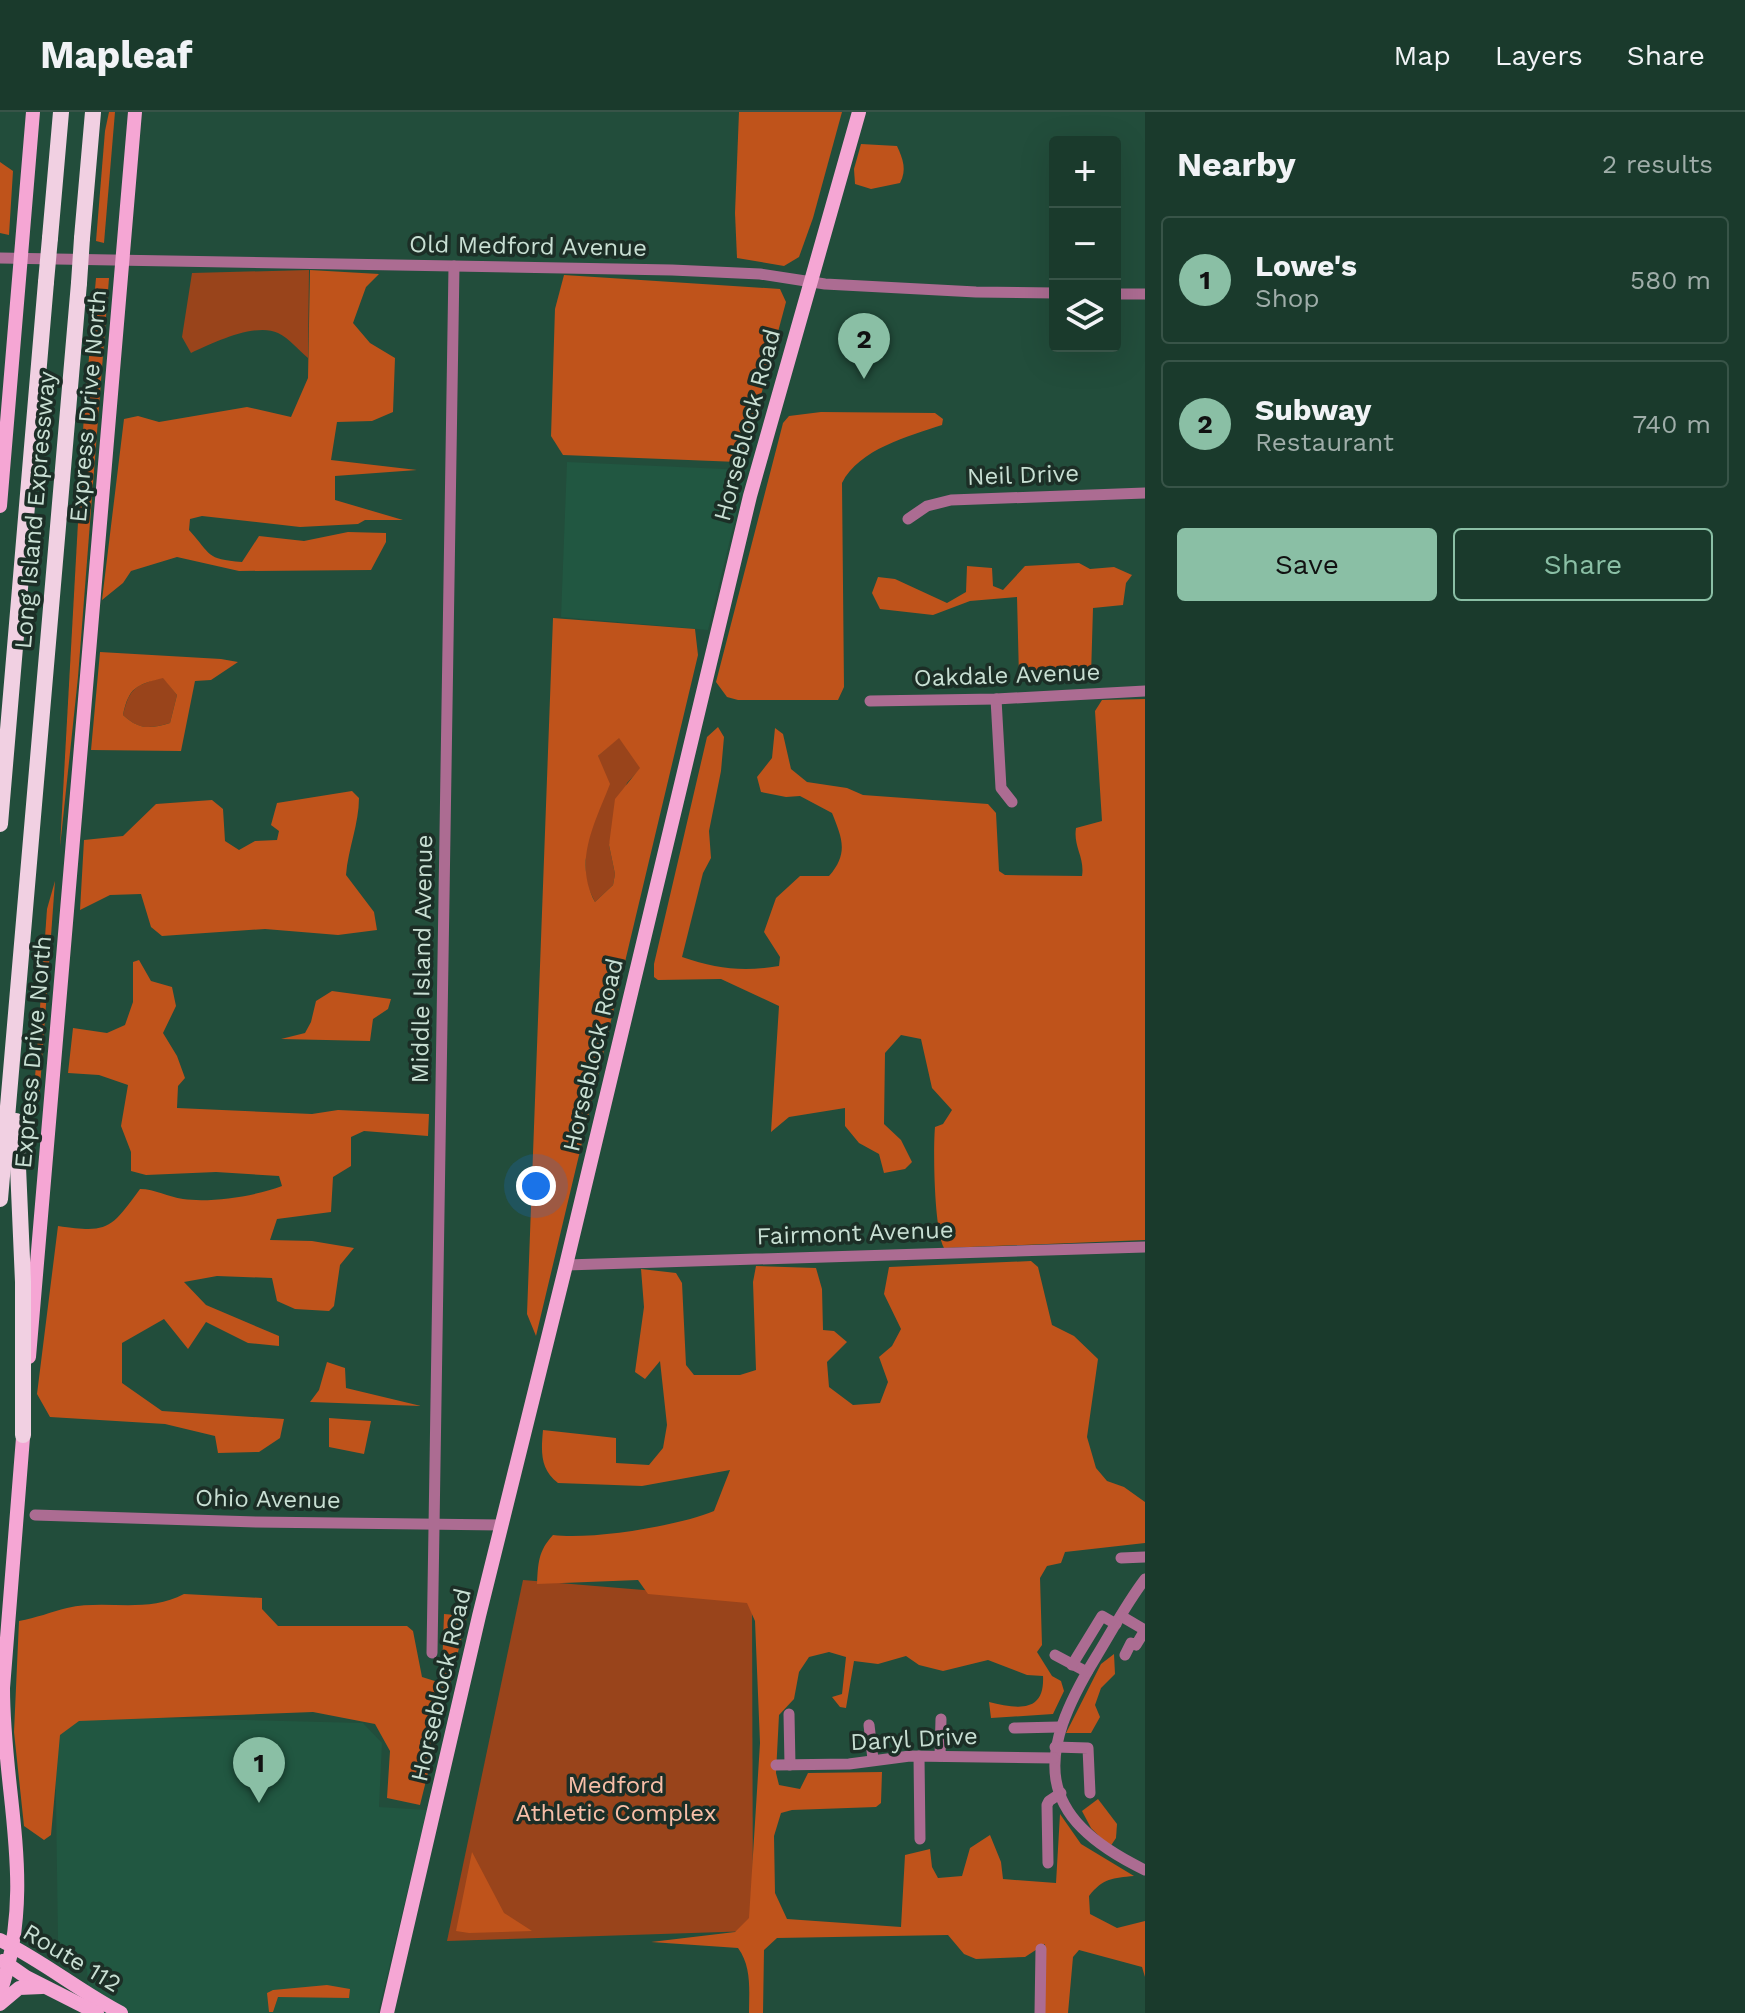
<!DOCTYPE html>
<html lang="en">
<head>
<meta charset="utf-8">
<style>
  body { margin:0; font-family:"Work Sans",sans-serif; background:#274538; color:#f1f3f6 }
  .controls { position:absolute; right:24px; top:24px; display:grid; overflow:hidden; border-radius:8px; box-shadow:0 8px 32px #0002 }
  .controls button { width:72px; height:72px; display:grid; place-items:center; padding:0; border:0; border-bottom:2px solid #385448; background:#1a3a2c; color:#f1f3f6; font:40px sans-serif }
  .you { position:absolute; left:536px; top:1074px; width:28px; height:28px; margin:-20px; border:6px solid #fff; border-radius:50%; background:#1a73e8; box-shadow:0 0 0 12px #1a73e833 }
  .badge { display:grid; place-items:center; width:52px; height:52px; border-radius:50%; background:#8abfa5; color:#111; font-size:26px; font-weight:700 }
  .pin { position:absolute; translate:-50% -66px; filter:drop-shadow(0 2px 4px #0008) }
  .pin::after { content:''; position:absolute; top:42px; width:28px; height:24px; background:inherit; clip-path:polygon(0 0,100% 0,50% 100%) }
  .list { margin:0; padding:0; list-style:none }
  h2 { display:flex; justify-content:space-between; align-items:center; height:104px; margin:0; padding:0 32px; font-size:34px }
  h2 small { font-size:26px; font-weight:400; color:#9fada9 }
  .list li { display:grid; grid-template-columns:52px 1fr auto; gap:24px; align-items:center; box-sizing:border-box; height:128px; margin:0 16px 16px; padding:0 16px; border:2px solid #385448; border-radius:8px }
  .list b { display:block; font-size:30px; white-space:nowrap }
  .list p { margin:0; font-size:26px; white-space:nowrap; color:#9fada9 }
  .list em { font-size:26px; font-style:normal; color:#9fada9 }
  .actions { display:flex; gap:16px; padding:24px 32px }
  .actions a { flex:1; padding:18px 0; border:2px solid #8abfa5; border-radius:8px; text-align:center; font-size:28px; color:#8abfa5 }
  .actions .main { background:#8abfa5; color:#111 }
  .icon { flex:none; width:44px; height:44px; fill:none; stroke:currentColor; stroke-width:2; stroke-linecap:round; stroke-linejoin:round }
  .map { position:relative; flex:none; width:1145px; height:1901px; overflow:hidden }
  header { display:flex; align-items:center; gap:48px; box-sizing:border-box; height:112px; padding:0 40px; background:#1a3a2c; border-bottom:2px solid #385448 }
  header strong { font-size:38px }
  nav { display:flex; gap:44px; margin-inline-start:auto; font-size:28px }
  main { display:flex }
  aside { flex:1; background:#1a3a2c }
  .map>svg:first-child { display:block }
</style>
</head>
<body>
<header>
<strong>Mapleaf</strong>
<nav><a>Map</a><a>Layers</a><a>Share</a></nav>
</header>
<main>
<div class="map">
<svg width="1145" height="1901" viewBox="0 0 1145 1901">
  <rect width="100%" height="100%" fill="#224d3b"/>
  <g fill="#215741">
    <polygon points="567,350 747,358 708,518 561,505"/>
    <polygon points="79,1604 363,1611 382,1631 379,1695 427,1698 378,1901 89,1901 87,1857 58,1828 55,1622"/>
  </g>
  <g fill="#99441b">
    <path d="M309 158 308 246C299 239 289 226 278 221 256 210 212 231 191 241L182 225 192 161Z"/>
    <path d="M163 565 177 583 170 611C149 617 139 618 123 603 130 574 136 574 163 565Z"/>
    <polygon points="619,625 641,656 627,671 609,733 615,762 613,773 595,790 586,771 586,733 598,644"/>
    <polygon points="523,1468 752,1487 753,1819 447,1829"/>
  </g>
  <g fill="#bf531b" fill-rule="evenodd">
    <polygon points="109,0 115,0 104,131 96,129 105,19"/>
    <polygon points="739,0 842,0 813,106 799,145 784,154 737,146 735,101"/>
    <path d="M861 32 897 34C903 47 907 58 900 71L871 77 855 72 854 57Z"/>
    <polygon points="0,50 13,59 9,123 0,121"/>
    <path d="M310 158 379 162 366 175 353 211 370 231 395 246 393 300 372 309 337 310 331 348 417 358 335 364V388L403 408H365L358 412 300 415 202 404 190 407 189 418C212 443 205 447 242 450L259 424 304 429 348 420 386 421V430L371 458 239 459 177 445 131 459 123 471 102 488 124 307 138 304 159 310 247 295 291 305 308 266Z"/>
    <polygon points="564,163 780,177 786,190 745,343 738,350 563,343 551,324 555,197"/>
    <polygon points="96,166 109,166 78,565 60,735 84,302"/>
    <path d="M821 300 935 301 943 307 942 313C909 324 859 337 842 371L844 575 838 588H738L727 585 716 570 783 311 789 304Z"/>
    <polygon points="1079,451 1090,457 1114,455 1132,463 1126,471 1123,493 1093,496 1091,564 1019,565 1017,485 970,489 933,503 880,497 872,481 878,465 895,467 947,491 966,480 967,454 992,456 993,474 1003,478 1025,454"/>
    <path d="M553 506 695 517 698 543 536 1224 527 1202ZM619 626 640 656 615 687 609 733 615 762 613 773 595 790C573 749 595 711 610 672L598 644Z"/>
    <path d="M100 540 221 547 238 550 211 568 195 569 181 639 91 638ZM163 566 177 583 170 611C150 617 139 618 123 603 129 575 136 573 163 566Z"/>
    <path d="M1145 587V1128L944 1136C934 1117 933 1038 935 1015L943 1012 952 998 932 976 921 927 901 923 885 941 884 1012 901 1028 912 1050 905 1057 884 1061 879 1042 859 1031 845 1014V996L789 1005 771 1020 779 894 721 867 658 868 654 865V852L707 625 718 615 724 625 721 659 709 719 711 746 703 761 682 845C717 857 743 860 779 854L780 845 764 820 776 786 800 764H829C849 741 842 726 832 701L800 684 786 685 761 680 757 665 772 646 775 616 783 622 791 657 807 670 847 676 863 683 988 692 996 701 999 759 1005 763 1082 764C1085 745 1073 735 1076 716L1102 709 1095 599 1102 588Z"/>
    <path d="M352 679 359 686C359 712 348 737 346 763L374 800 377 818 338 823 265 817 162 824 151 815 141 782 110 783 80 798 84 728 123 724 156 692 212 688 223 697 225 729 239 738 255 729 277 728 279 719 271 713 277 691Z"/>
    <polygon points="55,769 39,989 33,994 47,797"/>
    <path d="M139 848 151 869 172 875 176 894 163 921 177 944 185 966 178 974 177 996 312 1002 338 998 429 1002 428 1024 364 1019 351 1025V1054L333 1065 331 1100 277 1107 270 1128 312 1129 354 1136 340 1153 334 1194 329 1199 295 1197 277 1189 272 1166 217 1164 184 1170 206 1193 279 1224V1234L248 1231 206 1210 188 1237 164 1207 122 1231V1271L162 1299 284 1307 280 1326 259 1340 218 1341 215 1324 165 1312 50 1305 37 1282 58 1114C108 1121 110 1118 140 1077 155 1077 168 1085 183 1087 211 1091 256 1084 282 1074L279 1064 216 1060 146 1063 131 1059V1040L121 1014 128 973 99 963 68 961 73 916 107 921 125 913 133 890V850Z"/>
    <polygon points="332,879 391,887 388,897 373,907 370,929 281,927 305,921 311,910 316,889"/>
    <path d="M1031 1149 1038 1155 1052 1213 1074 1224 1098 1247 1087 1325 1096 1356 1107 1369 1124 1375 1145 1390V1431L1065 1440 1061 1451 1047 1454 1040 1466 1042 1533 1037 1540 1052 1564 1061 1569 1064 1579 1053 1602 991 1606 989 1590C1015 1596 1045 1603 1043 1564L1027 1563 988 1548 943 1559 919 1553 906 1544 878 1552 854 1549 846 1596 840 1595 832 1585 842 1582 846 1545 829 1540 809 1545 799 1560 794 1587 779 1603 776 1661 779 1673 800 1677 808 1661 882 1660 881 1691 876 1695 792 1698 781 1701 774 1724 775 1781 787 1807 901 1815 905 1743 930 1737 932 1755 938 1766 962 1764 970 1736 990 1723 1001 1750 1003 1767 1056 1771 1060 1702 1081 1732 1134 1764C1113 1766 1103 1766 1089 1784L1090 1802 1117 1816 1145 1809V1865L1142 1855 1079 1838 1073 1845 1068 1901H1045V1832L1025 1845 976 1847 964 1842 948 1823 777 1826 764 1838 763 1901H749C749 1879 752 1855 738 1836L651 1830 735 1820 749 1806 760 1631 755 1509 747 1491 648 1482 638 1468 537 1472C538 1452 538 1439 553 1423 592 1428 678 1414 714 1399L730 1358 642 1374 558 1371C540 1357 541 1340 543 1318L616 1326V1351L649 1353 663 1336 667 1313 660 1249 645 1267 635 1260 644 1195 641 1157 676 1161 682 1171 686 1253 694 1263H740L756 1258 753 1170 756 1154 816 1156 822 1177 823 1218 834 1219 847 1230 827 1250 829 1275 853 1293 880 1291 888 1270 879 1245 892 1234 901 1217 884 1182 889 1155Z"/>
    <polygon points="327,1250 345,1256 346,1276 421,1294 310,1290 319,1278"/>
    <polygon points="329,1306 371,1309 364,1342 329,1335"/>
    <path d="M184 1482 262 1486V1497L278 1514H407L413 1519 422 1565 438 1570 442 1559 444 1502 467 1504 420 1693 387 1686 390 1639 375 1612 313 1600 79 1609 60 1623 51 1723 44 1728 24 1714 14 1620 19 1509C36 1506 51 1500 67 1496 106 1487 146 1502 184 1482Z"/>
    <polygon points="1114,1542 1115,1562 1101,1576 1095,1593 1100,1605 1091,1621 1066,1621 1101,1552"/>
    <polygon points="1098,1687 1117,1712 1116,1726 1110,1735 1091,1716 1082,1699"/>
    <polygon points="472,1740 504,1801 532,1819 469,1821 456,1819"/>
    <polygon points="327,1873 350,1877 349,1886 278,1885 273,1900 269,1900 267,1881 273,1878"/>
  </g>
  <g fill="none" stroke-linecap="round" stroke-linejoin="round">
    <g stroke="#ac6c92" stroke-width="11">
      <polyline points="0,146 672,158 760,162 825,172 976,180 1055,181"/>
      <polyline points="1115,182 1145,182"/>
      <polyline points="908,407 927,394 951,388 1145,381"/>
      <polyline points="996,587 1001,676 1012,690"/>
      <polyline points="870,589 996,587 1145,579"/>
      <polyline points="566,1153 1145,1135"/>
      <polyline points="35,1403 256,1410 501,1413"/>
      <polyline points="1121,1446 1145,1445"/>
      <path d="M1145 1467C1126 1492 1112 1519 1096 1545 1036 1643 1033 1704 1145 1758"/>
      <polyline points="1121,1504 1145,1518 1136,1533 1131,1531 1125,1543"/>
      <polyline points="432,1541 454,154"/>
      <polyline points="1055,1543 1087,1560"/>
      <polyline points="1072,1553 1102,1504 1116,1512"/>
      <polyline points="789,1602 790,1653"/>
      <polyline points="869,1613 873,1647"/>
      <polyline points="1014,1616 1059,1615"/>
      <polyline points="1055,1635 1088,1636 1090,1681"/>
      <polyline points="919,1644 920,1727"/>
      <polyline points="940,1644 941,1607"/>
      <polyline points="776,1653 849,1652 910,1644 1054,1646"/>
      <polyline points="1048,1751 1047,1693 1049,1689 1061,1681"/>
      <polyline points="1040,1901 1041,1837"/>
    </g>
    <g stroke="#f5a6d4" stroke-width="14">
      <polyline points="0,394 33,0"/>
      <polyline points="29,1245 135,0"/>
      <path d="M0 1828C43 1849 79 1879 121 1901"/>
      <polyline points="3,1849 26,1865 97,1901"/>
      <path d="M0 1881C37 1774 3 1685 3 1576L24 1313"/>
      <polyline points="0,1892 19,1876 42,1875"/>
      <polyline points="387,1901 479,1504 566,1153 750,384 859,0"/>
    </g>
    <g stroke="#f1d0e2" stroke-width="16">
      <polyline points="50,126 61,0"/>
      <polyline points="82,126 93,0"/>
      <polyline points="0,712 46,170"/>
      <polyline points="16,1009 23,1170 23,1323"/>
      <polyline points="0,1087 79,171"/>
    </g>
    <g stroke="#f1d0e2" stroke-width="16">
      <polyline points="46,170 50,126"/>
      <polyline points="79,171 82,126"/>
    </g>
  </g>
  <g text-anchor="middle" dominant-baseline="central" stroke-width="7" stroke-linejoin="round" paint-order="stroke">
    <g font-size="24" fill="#c8dfd3" stroke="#1c2e26">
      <text transform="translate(528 134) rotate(1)">Old Medford Avenue</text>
      <text transform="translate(88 294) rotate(-85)">Express Drive North</text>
      <text transform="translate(747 313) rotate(-75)">Horseblock Road</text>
      <text transform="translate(1023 363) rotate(-2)">Neil Drive</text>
      <text transform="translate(35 398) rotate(-85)">Long Island Expressway</text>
      <text transform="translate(1007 563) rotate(-2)">Oakdale Avenue</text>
      <text transform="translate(422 847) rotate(-89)">Middle Island Avenue</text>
      <text transform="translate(33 940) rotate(-85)">Express Drive North</text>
      <text transform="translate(593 943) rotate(-77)">Horseblock Road</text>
      <text transform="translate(855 1121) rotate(-2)">Fairmont Avenue</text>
      <text transform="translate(268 1387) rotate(1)">Ohio Avenue</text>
      <text transform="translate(441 1573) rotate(-77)">Horseblock Road</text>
      <text transform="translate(914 1627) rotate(-3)">Daryl Drive</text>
      <text transform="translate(72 1846) rotate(31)">Route 112</text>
    </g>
    <g font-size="24" fill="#f8bfa8" stroke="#1c2e26">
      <text x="616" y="1673">Medford<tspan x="616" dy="28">Athletic Complex</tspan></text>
    </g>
  </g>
</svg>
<div class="controls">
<button>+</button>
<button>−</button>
<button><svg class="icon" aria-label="layers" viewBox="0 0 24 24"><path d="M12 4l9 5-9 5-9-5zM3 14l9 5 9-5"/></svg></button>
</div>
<div class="you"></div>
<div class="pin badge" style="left:259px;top:1691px">1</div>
<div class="pin badge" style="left:864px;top:267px">2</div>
</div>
<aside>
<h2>Nearby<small>2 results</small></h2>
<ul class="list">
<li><span class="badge">1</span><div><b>Lowe's</b><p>Shop</p></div><em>580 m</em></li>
<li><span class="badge">2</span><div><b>Subway</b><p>Restaurant</p></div><em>740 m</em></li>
</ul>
<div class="actions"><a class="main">Save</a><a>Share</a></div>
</aside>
</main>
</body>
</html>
